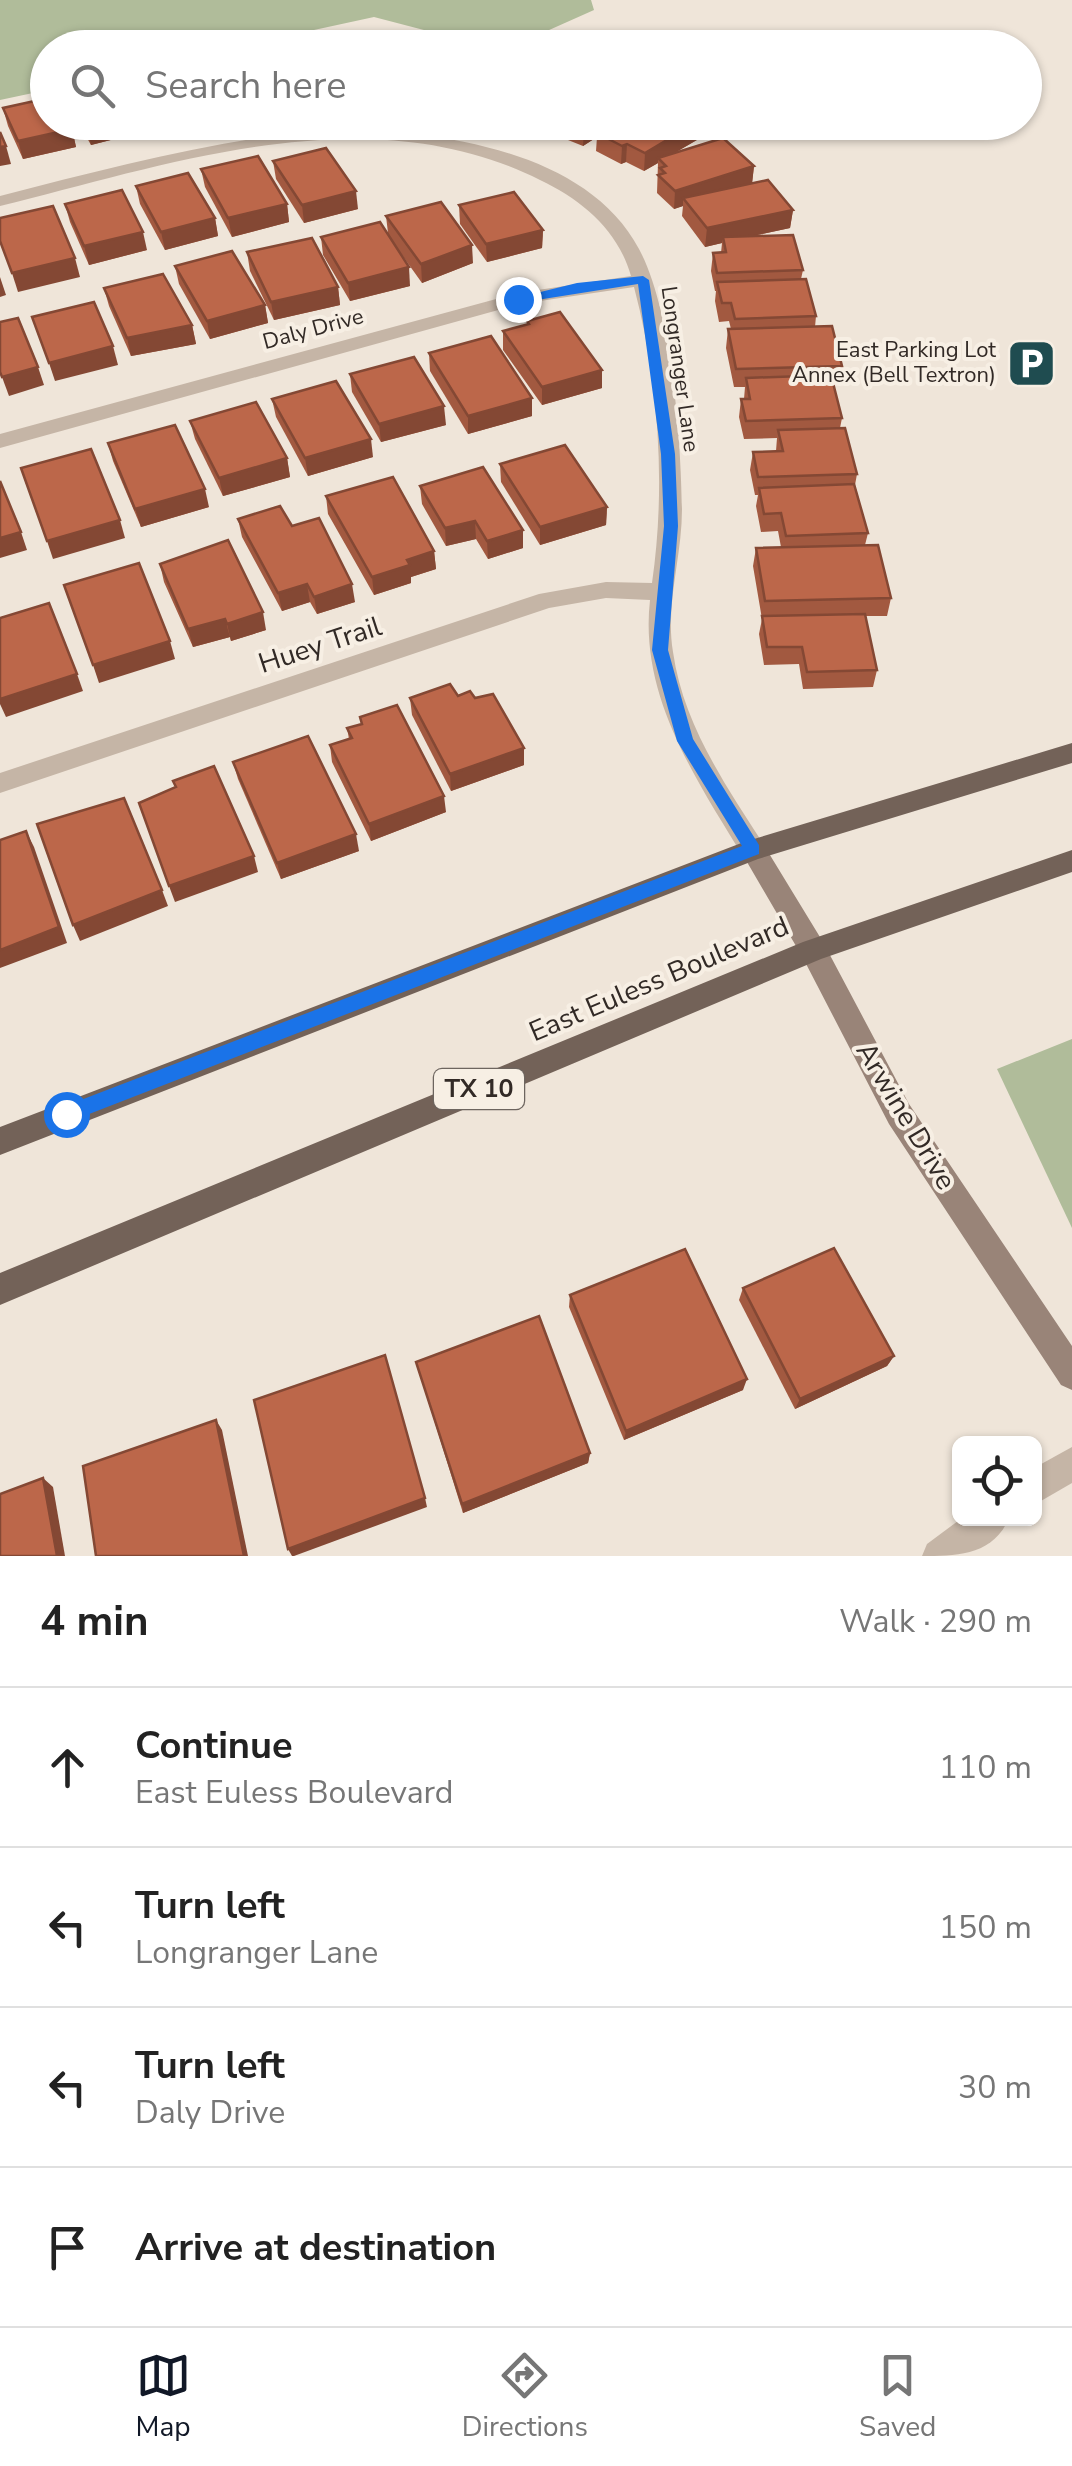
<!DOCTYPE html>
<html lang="en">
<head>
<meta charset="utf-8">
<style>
  body { margin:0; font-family:"Nunito Sans",sans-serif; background:#f2f2f2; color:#222 }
  .controls { position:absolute; right:30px; bottom:30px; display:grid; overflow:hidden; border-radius:15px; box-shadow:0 2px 8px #0004 }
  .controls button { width:90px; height:90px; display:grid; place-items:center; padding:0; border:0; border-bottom:2px solid #e0e0e0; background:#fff; color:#222; font:50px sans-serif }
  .stop { position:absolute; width:30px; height:30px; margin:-22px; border:8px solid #1a73e8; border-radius:50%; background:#fff }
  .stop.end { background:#1a73e8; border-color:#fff; box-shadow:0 2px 10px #0008 }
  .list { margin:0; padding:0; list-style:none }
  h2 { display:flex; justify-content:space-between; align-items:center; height:130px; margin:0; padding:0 40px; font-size:42px }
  h2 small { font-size:32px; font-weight:400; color:#767676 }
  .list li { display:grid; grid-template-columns:65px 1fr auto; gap:30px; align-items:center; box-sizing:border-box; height:160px; padding:0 40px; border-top:2px solid #e0e0e0 }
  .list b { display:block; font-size:38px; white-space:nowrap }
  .list p { margin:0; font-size:32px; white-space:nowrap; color:#767676 }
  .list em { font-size:32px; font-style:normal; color:#767676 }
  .icon { flex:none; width:55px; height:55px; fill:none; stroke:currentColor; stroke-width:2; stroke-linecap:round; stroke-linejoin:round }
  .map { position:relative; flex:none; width:1072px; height:1556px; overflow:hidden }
  .search { position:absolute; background:#fff; box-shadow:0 2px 8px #0004; left:30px; right:30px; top:30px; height:110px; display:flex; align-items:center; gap:25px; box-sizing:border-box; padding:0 35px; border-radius:55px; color:#767676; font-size:38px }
  .sheet { height:770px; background:#fff }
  nav { display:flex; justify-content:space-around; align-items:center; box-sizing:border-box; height:140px; border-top:2px solid #e0e0e0; background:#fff; font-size:28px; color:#767676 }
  nav a { display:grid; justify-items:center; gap:5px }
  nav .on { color:#111827 }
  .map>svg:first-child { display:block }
</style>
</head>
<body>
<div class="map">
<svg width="1072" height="1556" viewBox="0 0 1072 1556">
  <rect width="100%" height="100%" fill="#efe5d9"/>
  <g fill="#b0bc9a">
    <polygon points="0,0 591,0 594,10 511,47 489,47 374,17 236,47 48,48 47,90 0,100"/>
    <polygon points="1072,1039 1072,1228 997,1069"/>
  </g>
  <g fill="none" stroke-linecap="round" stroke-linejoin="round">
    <g fill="#c5b5a6" fill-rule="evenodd">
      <path d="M328 129C430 130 585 147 639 249 672 310 681 438 682 509 682 558 665 604 673 652 683 723 724 783 762 842L766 850 762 858 753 861 744 858C696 779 639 696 650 600L606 598 549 608 0 793V773L539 594 606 582 652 583C666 487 659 381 634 287L520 304 0 448V434L518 293 631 276C618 230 582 200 540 180 369 94 173 163 0 206V196C109 168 216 140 328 129Z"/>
      <polygon points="1072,1447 1072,1483 1034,1505 1034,1468"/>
      <path d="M962 1518H1009C993 1556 956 1556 922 1556L927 1544Z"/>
    </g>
    <polygon fill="#998478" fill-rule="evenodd" points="753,839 762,842 823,942 909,1104 1072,1346 1072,1390 1061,1385 889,1124 803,958 740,850 744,842"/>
    <g fill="#736258" fill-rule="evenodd">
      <polygon points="1072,743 1072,763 758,859 0,1155 0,1127 744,842"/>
      <polygon points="1072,850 1072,872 821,959 0,1305 0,1273 803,942"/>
    </g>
  </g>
  <g fill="#a25940">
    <polygon points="3,108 72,129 76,147 23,159 8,126"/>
    <polygon points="78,122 140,122 142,132 91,145"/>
    <polygon points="549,122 703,122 702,137 674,153 754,166 752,183 793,210 790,228 753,236 803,270 801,279 816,316 815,327 842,366 839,384 833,385 842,418 840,428 857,474 855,485 868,533 865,545 891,598 887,616 865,616 877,670 873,687 803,689 799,664 764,665 759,634 762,619 753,566 756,548 781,547 778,531 761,532 756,506 758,495 755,495 750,470 753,452 776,451 777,438 744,439 739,417 741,399 744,399 745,387 734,387 726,348 728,329 731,329 729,321 719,322 715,301 716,291 715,291 711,271 713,253 721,253 722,243 705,247 682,216 683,206 674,209 657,193 658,163 644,171 626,162 621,164 596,151 597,137 583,146 558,136 558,126"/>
    <polygon points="273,161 358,209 304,223 276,179"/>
    <polygon points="201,169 287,204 289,222 232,237 205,187"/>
    <polygon points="136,186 215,218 218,236 165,250 140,204"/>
    <polygon points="65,204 147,250 89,265 70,222"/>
    <polygon points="459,205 543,230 542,248 487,262 460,224"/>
    <polygon points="386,216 473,263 422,283 392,241 410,286 350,301 323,255 321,237 388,233"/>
    <polygon points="247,252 338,287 340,305 274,320 250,271"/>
    <polygon points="175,266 265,305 268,323 210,339 179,284"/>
    <polygon points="104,288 192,325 196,344 131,356 109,306"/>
    <polygon points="527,321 602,388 542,405 503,350 503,331 527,325"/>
    <polygon points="429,353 532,416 468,434 430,371"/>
    <polygon points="350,374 446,425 381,442 352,392"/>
    <polygon points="272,399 373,457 308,476 276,417"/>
    <polygon points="190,421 287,458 290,477 223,496 195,439"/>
    <polygon points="108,443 209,507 141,527 113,461"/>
    <polygon points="500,464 607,507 606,525 540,545 501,482"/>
    <polygon points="420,486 523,548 488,559 476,539 446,546 422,504"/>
    <polygon points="326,496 434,551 436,569 411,577 411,583 374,595 328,514"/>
    <polygon points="238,519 292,526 355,602 317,614 310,602 282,611 242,537"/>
    <polygon points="160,564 266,630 231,641 230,637 193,647 164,582"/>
    <polygon points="458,696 524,748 524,765 451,791 412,715 410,698"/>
    <polygon points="360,717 446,812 371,841 332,762 330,745 349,739 347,728 361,724"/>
    <polygon points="233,762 359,851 281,879 238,779"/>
    <polygon points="743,1288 894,1356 887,1366 795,1409 739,1300"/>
    <polygon points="570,1295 743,1390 624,1440 569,1307"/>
    <polygon points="416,1362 590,1453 588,1463 463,1513"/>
  </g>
  <g fill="#844834">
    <polygon points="105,122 140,122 142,132 91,145 87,127"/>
    <polygon points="155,122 189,122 157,130"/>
    <polygon points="592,122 616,122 597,133 597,137 583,146 584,128"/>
    <polygon points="697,122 703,122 702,137 661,161 658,158 658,163 644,171 645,153"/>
    <polygon points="72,129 76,147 23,159 18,141"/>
    <polygon points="627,144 626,162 621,164 622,146"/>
    <polygon points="6,146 11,164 0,166 0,147"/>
    <polygon points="754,166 752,184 683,198 683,206 674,209 675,191"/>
    <polygon points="356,191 358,209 304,223 302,205"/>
    <polygon points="287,204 289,222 232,237 228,218"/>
    <polygon points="793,210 790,228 724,242 723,237 722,243 705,247 707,228"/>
    <polygon points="215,218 218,236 165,250 161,232"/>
    <polygon points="543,230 542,248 487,262 486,244"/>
    <polygon points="143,232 147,250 89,265 84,246"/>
    <polygon points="472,245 473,263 422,283 421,264"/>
    <polygon points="75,258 80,277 18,292 12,273"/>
    <polygon points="409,267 410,286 350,301 348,283"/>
    <polygon points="0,277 6,295 0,297"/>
    <polygon points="338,287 340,305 274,320 271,302"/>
    <polygon points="265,305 268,323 210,339 207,321"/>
    <polygon points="192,325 196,344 131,356 127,338"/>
    <polygon points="113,346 118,365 55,381 49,363"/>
    <polygon points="38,367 44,385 9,396 2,377"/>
    <polygon points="602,370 602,388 542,405 542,387"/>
    <polygon points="532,398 532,416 468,434 468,416"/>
    <polygon points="444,406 446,425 381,442 379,424"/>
    <polygon points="371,439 373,457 308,476 305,458"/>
    <polygon points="287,458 290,477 223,496 219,478"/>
    <polygon points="205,489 209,507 141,527 135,509"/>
    <polygon points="607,507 606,525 540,545 540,527"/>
    <polygon points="120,520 125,538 53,559 47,541"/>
    <polygon points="475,521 476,539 446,546 445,528"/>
    <polygon points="523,530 523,548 488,559 487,541"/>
    <polygon points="21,532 27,550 0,558 0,538"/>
    <polygon points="434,551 436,569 411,577 411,583 374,595 372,577 407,560"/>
    <polygon points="307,584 310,602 282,611 278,593"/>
    <polygon points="352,584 355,602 317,614 314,597"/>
    <polygon points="263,612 266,630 231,641 227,624"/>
    <polygon points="225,619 230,637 193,647 188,629"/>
    <polygon points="170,641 175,659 99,683 93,665"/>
    <polygon points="77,674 83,691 6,717 0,704 0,699"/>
    <polygon points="524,748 524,765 451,791 450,774"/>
    <polygon points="444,796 446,812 371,841 369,824"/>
    <polygon points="26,831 34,847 67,943 0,968 0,950"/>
    <polygon points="356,834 359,851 281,879 277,863"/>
    <polygon points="254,856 258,872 175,902 169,886"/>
    <polygon points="162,890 168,906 80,941 73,925"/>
    <polygon points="894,1356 887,1366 795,1409 800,1399"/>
    <polygon points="747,1379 743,1390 624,1440 626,1431"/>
    <polygon points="216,1420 222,1430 248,1556 244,1556"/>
    <polygon points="590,1453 588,1463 463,1513 462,1504"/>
    <polygon points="43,1478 53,1487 65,1556 57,1556"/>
    <polygon points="425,1498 427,1507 294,1556 292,1556 288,1549"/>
  </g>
  <g fill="#bc674a" stroke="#844834" stroke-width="2.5">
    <polygon points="359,37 413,40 411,48 355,48"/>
    <polygon points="48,98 48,122 68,122 72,129 18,141 3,108"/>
    <polygon points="84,122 105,122 87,127"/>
    <polygon points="570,122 592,122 584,128"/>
    <polygon points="616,122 697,122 645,153 627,144 622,146 597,133"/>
    <polygon points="0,132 6,146 0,147"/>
    <polygon points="723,138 754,166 675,191 658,175 665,173 660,168 666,166 658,158"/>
    <polygon points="326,148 356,191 302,205 273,161"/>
    <polygon points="258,156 287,204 228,218 201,169"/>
    <polygon points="188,173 215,218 161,232 136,186"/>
    <polygon points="768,180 793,210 707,228 683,198"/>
    <polygon points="122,190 143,232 84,246 65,204"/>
    <polygon points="514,192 543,230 486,244 459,205"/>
    <polygon points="441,202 472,245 421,264 386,216"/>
    <polygon points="53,206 75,258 12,273 0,241 0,218"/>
    <polygon points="380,222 409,267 348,283 321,237"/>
    <polygon points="793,235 803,270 717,273 713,253 726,252 723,237"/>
    <polygon points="312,238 338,287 271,302 247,252"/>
    <polygon points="232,251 265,305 207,321 175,266"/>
    <polygon points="163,274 192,325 127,338 104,288"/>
    <polygon points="806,279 816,316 735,319 731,303 722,303 717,282"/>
    <polygon points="94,302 113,346 49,363 32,317"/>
    <polygon points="560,312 602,370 542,387 503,331 529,324 527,321"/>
    <polygon points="18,318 38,367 2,377 0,372 0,322"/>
    <polygon points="832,326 842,366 736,369 728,329"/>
    <polygon points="491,336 532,398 468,416 429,353"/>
    <polygon points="414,357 444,406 379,424 350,374"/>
    <polygon points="831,375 842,418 746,421 741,399 750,399 746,378"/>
    <polygon points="336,381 371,439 305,458 272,399"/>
    <polygon points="256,402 287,458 219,478 190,421"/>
    <polygon points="175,425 205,489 135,509 108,443"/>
    <polygon points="845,428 857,474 758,477 753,452 783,451 778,430"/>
    <polygon points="565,445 607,507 540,527 500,464"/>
    <polygon points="91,449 120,520 47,541 21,468"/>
    <polygon points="483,467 523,530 487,541 475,521 445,528 420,486"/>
    <polygon points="393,477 434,551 407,560 410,565 372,577 326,496"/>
    <polygon points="0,481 21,532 0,538"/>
    <polygon points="854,484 868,533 786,536 781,513 764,514 759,488"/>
    <polygon points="280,506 292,526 319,518 352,584 314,597 307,584 278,593 238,519"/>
    <polygon points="228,540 263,612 227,624 225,619 188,629 160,564"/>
    <polygon points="878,545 891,598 765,601 756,548"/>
    <polygon points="139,563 170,641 93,665 64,585"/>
    <polygon points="49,603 77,674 0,699 0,618"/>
    <polygon points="865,614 877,670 807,672 802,647 767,647 762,616"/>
    <polygon points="450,684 458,696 470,691 475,698 493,694 524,748 450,774 410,698"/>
    <polygon points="397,705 444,796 369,824 330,745 352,738 347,728 362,724 360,717"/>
    <polygon points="308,736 356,834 277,863 233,762"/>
    <polygon points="214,766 254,856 169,886 139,803 176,787 173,781"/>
    <polygon points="124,798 162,890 73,925 37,824"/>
    <polygon points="26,831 59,927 0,950 0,840"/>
    <polygon points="834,1248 894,1356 800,1399 743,1288"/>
    <polygon points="685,1249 747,1379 626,1431 570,1295"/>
    <polygon points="539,1316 590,1453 462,1504 416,1362"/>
    <polygon points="385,1355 425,1498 288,1549 254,1400"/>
    <polygon points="216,1420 244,1556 96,1556 83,1466"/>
    <polygon points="43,1478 57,1556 0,1556 0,1494"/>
  </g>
  <polygon fill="#1a73e8" points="643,276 649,280 675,454 678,526 668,650 693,739 759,845 759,854 66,1123 60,1120 60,1108 742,846 677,741 652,650 664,526 661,454 638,284 518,303 512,299 577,283"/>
  <defs>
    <symbol id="parking-square" viewBox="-11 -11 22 22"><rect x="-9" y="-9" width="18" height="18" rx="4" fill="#1f4c50" stroke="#f7efe4"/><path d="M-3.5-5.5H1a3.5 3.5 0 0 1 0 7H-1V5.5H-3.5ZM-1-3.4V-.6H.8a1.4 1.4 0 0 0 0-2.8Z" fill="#fff"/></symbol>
  </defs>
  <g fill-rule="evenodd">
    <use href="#parking-square" x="1004" y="336" width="55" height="55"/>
  </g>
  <g text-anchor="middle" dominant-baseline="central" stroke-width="8" stroke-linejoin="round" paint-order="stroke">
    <g font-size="22" fill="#322a26" stroke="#f7efe4">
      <text transform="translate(313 329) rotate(-15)">Daly Drive</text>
      <text transform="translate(680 369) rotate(82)">Longranger Lane</text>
    </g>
    <g font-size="22" fill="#322a26" stroke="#f7efe4" text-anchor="end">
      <text x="996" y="350">East Parking Lot<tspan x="996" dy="25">Annex (Bell Textron)</tspan></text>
    </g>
    <rect fill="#f7efe4" stroke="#6d655f" stroke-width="2.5" x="434" y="1069" width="90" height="40" rx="8"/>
    <g font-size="25" font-weight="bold" fill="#322a26">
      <text x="479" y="1089">TX 10</text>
    </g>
    <g font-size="28" fill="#322a26" stroke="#f7efe4">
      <text transform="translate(320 645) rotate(-18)">Huey Trail</text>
      <text transform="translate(659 979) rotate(-23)">East Euless Boulevard</text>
      <text transform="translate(906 1116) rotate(59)">Arwine Drive</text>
    </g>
  </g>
</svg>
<div class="controls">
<button><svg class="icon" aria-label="locate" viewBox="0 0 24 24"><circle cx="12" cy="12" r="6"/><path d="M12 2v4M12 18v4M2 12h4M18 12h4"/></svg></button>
</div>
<div class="stop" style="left:66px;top:1114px"></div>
<div class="stop end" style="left:518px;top:299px"></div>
<div class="search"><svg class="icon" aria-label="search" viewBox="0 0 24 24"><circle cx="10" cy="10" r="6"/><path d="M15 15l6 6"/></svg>Search here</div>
</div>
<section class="sheet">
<h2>4 min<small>Walk · 290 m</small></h2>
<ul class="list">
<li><svg class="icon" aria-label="ahead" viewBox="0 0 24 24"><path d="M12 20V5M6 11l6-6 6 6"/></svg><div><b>Continue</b><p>East Euless Boulevard</p></div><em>110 m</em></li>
<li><svg class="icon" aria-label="left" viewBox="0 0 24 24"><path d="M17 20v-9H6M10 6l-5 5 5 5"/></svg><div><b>Turn left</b><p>Longranger Lane</p></div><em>150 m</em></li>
<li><svg class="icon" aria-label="left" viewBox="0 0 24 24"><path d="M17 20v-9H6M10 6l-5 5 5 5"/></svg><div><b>Turn left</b><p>Daly Drive</p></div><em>30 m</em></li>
<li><svg class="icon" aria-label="arrive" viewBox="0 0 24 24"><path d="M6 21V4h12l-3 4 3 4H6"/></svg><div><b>Arrive at destination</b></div></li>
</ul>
</section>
<nav>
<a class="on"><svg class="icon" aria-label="map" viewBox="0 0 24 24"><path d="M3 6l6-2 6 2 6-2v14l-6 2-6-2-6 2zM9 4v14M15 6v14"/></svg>Map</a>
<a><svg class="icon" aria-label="directions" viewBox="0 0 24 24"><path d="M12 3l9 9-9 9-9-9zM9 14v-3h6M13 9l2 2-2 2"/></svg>Directions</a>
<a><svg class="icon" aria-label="saved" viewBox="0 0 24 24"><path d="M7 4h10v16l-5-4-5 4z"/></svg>Saved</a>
</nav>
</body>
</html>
